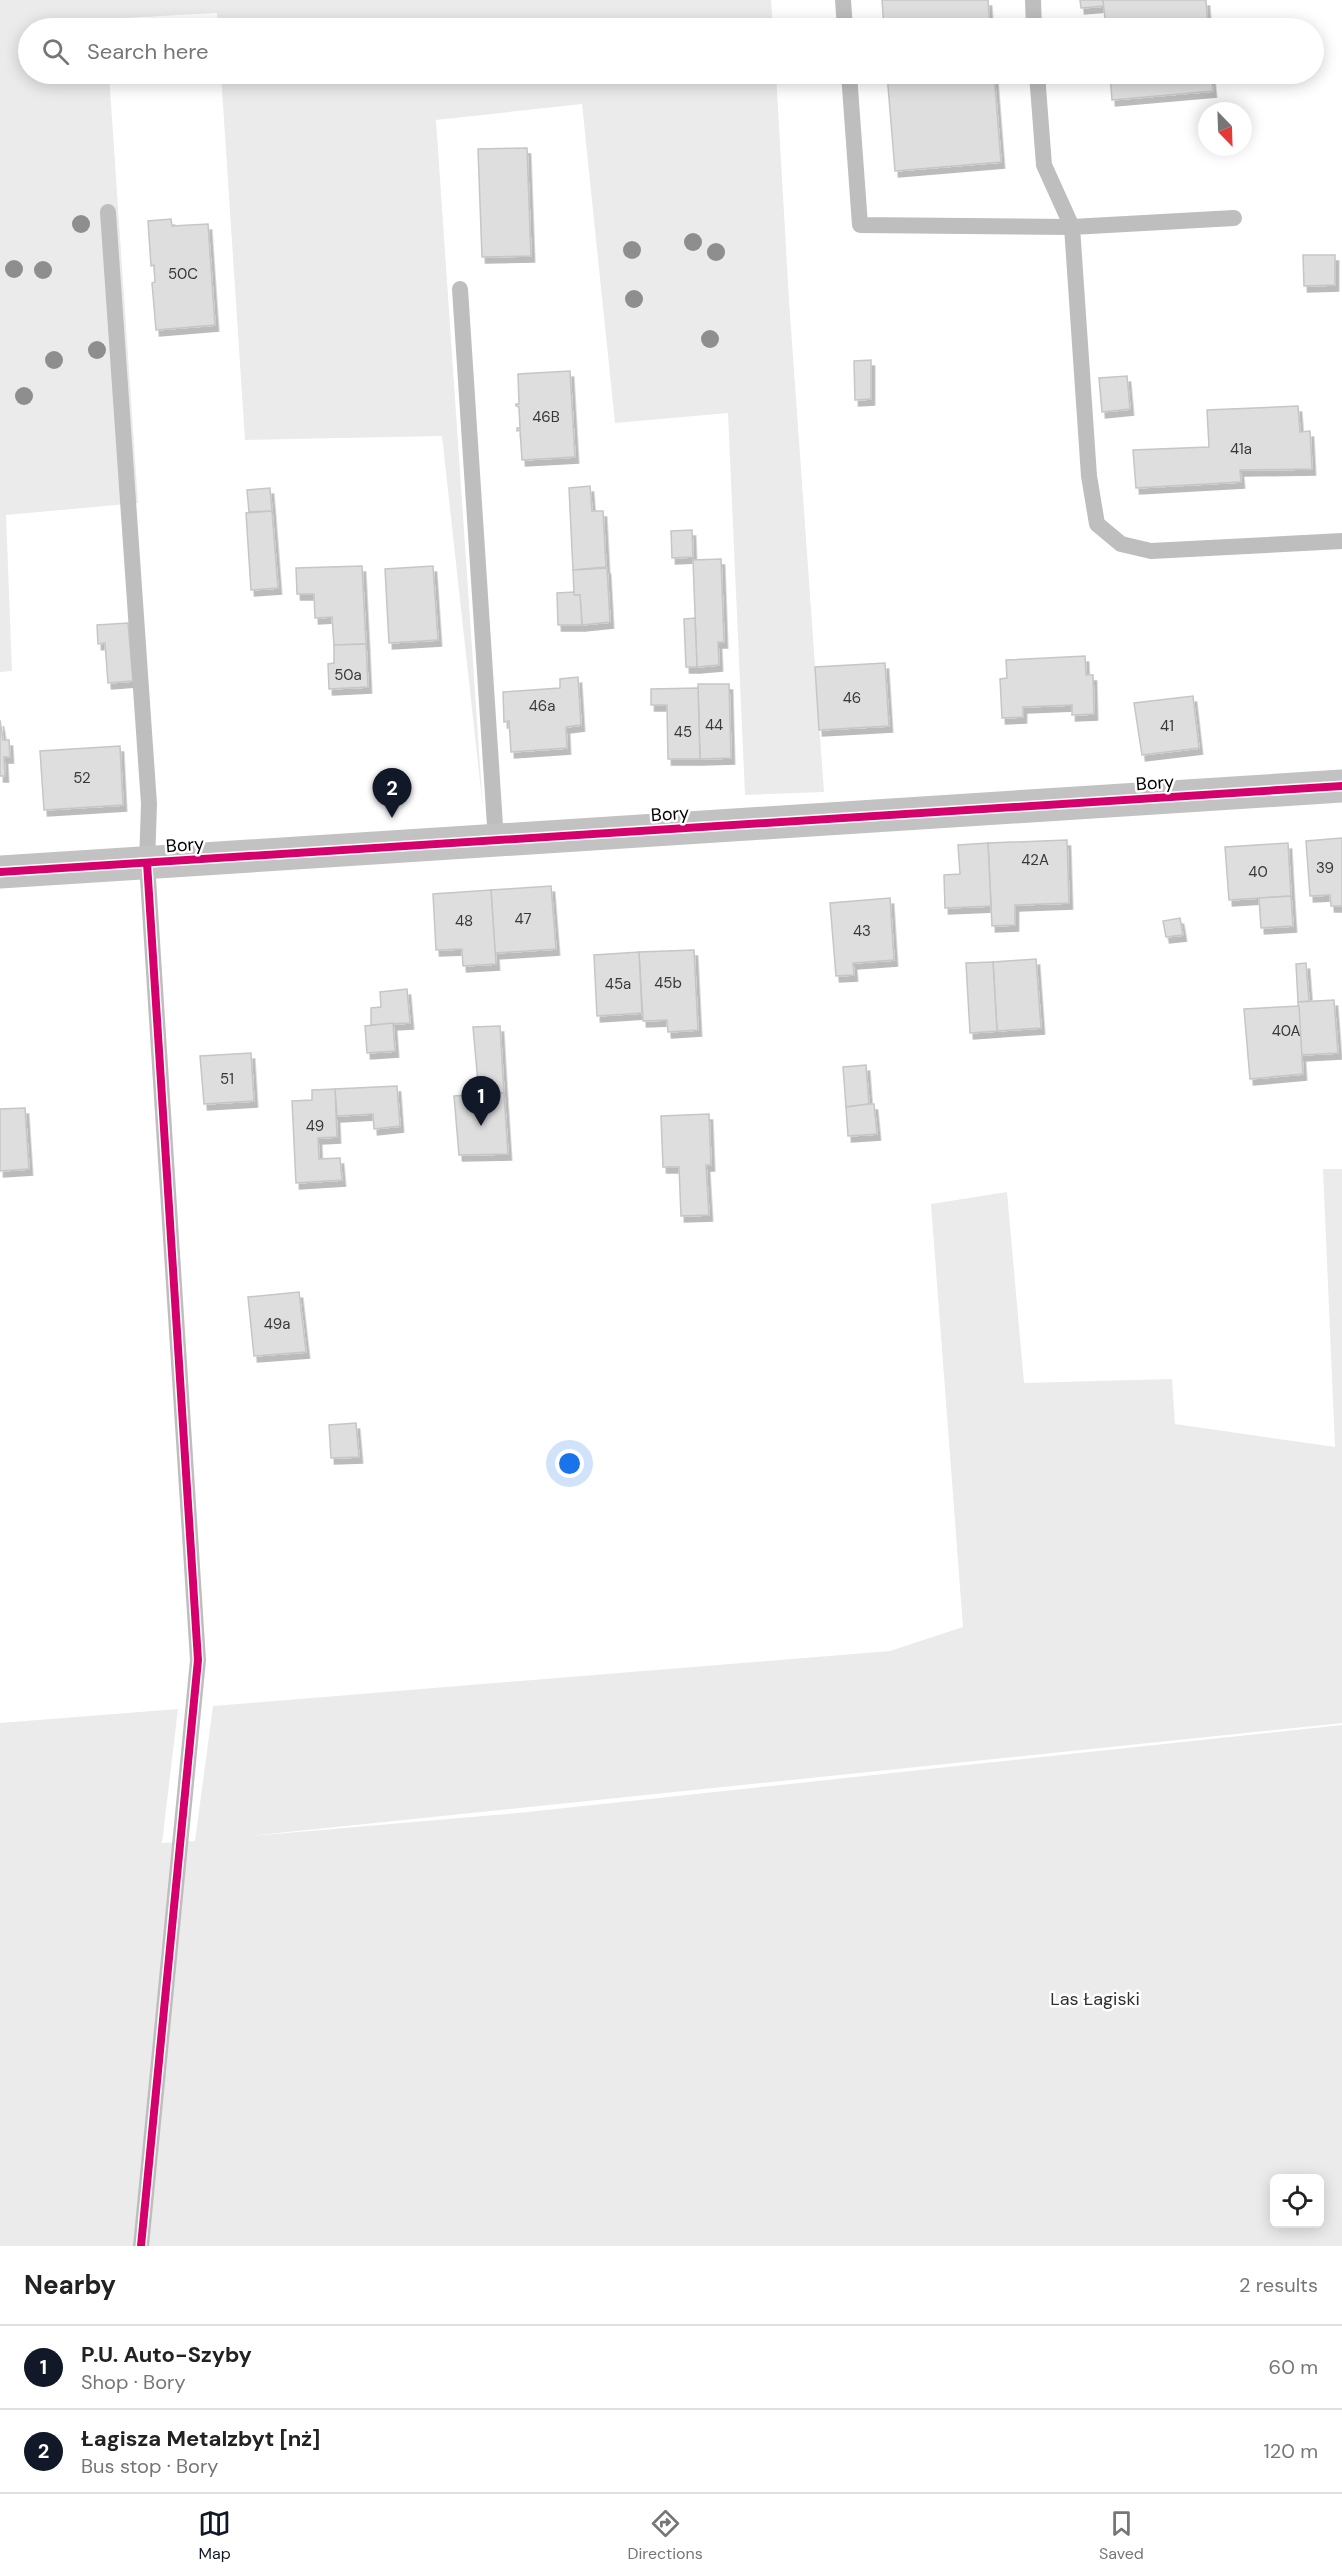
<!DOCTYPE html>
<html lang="en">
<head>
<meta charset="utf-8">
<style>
  body { margin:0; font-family:"DM Sans",sans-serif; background:#f6f6f6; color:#222 }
  .controls { position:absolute; right:18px; bottom:18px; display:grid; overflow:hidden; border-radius:9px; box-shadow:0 3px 15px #0003 }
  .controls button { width:54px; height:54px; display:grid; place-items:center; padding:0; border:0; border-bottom:2px solid #e0e0e0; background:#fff; color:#222; font:30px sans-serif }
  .compass { position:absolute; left:1198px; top:102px; width:54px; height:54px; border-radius:50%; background:#fff; box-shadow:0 3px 15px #0003; rotate:157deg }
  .you { position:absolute; left:570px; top:1464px; width:21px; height:21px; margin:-15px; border:4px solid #fff; border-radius:50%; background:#1a73e8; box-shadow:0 0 0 9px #1a73e833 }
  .badge { display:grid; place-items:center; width:39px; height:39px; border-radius:50%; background:#111827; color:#fff; font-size:20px; font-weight:700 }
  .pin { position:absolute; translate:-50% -50px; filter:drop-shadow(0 2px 3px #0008) }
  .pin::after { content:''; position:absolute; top:32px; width:21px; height:18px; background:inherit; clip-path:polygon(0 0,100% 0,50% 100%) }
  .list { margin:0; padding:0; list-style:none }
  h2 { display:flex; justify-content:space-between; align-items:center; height:78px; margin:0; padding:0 24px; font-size:26px }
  h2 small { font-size:20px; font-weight:400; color:#767676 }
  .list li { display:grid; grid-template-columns:39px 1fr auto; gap:18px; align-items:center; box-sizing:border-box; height:84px; padding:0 24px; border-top:2px solid #e0e0e0 }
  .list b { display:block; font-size:22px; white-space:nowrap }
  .list p { margin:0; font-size:20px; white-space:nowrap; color:#767676 }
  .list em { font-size:20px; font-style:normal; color:#767676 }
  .icon { flex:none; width:33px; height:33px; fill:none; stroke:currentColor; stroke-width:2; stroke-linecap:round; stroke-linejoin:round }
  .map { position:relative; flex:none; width:1342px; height:2246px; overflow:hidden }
  .search { position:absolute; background:#fff; box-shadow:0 3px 15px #0003; left:18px; right:18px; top:18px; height:66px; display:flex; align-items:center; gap:15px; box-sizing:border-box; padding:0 21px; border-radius:33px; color:#767676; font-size:22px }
  .sheet { height:246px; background:#fff }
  nav { display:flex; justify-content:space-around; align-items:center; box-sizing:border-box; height:84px; border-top:2px solid #e0e0e0; background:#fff; font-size:16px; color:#767676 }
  nav a { display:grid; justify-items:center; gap:3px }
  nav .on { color:#111827 }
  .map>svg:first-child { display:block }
</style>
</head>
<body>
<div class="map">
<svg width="1342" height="2246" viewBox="0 0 1342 2246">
  <defs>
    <filter id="shadow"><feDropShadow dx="3.5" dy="6" stdDeviation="0" flood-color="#0004"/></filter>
  </defs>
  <rect width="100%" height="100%" fill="#fff"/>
  <g fill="#ebebeb" fill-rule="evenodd">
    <polygon points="0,0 771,0 773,28 218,28 217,13 106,19 106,28 28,28 28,74 109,74 138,503 6,515 12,671 0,672"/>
    <polygon points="221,74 776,74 789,300 824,792 745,795 728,413 615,423 582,104 436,120 483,809 442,436 245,440"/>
    <path d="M1323 1169H1342V1723L250 1836 518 1813 1342 1725V2246H0V1723L178 1709 162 1843 195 1841 213 1706 890 1651 963 1627 931 1204 1007 1192 1024 1383 1172 1379 1175 1424 1335 1447ZM1274 2178H1320V2224H1274Z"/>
  </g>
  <g fill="#dedede" stroke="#c6c6c6" stroke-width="1.5" filter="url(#shadow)">
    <polygon points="882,0 988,0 990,28 884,28"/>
    <polygon points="1080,0 1103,0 1104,6 1081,8"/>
    <polygon points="1103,0 1206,0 1208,28 1106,28"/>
    <polygon points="887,74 994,74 1001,162 895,171"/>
    <polygon points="1110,74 1211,74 1213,91 1112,100"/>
    <polygon points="527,148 531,256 482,257 478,149"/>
    <polygon points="171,219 172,226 208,224 215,325 156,330 152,283 155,282 154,265 151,266 148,221"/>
    <polygon points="1303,255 1335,255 1335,285 1304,286"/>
    <polygon points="871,360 871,399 855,400 854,361"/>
    <polygon points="570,371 575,457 522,460 520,430 517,431 517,428 520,428 519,407 516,406 516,404 519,404 518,374"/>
    <polygon points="1127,376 1130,409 1102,412 1099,378"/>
    <polygon points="1298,406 1300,432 1310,431 1312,469 1240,470 1241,482 1136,488 1133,450 1209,447 1207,410"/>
    <polygon points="590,486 592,511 603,511 606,567 573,570 569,488"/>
    <polygon points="270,488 272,511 249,512 247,490"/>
    <polygon points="272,511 278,588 251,590 246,513"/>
    <polygon points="692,530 693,557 672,558 671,531"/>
    <polygon points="721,559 724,642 718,642 719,665 697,667 693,560"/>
    <polygon points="362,566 366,644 334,645 332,617 315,618 314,594 297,594 296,568"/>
    <polygon points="433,566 438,640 389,643 385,569"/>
    <polygon points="607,568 610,622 582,625 580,595 574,595 573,570"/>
    <polygon points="574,592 574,595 580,595 582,625 558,625 557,593"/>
    <polygon points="695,618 697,667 686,667 684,619"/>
    <polygon points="128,623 133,681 108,683 105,643 98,644 97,625"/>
    <polygon points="366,644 368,687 329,689 328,664 334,663 334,645"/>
    <polygon points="1085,656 1086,675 1093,675 1094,714 1072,715 1072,705 1023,707 1023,717 1002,718 1000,679 1007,678 1006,660"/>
    <polygon points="885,663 889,726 819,730 815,667"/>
    <polygon points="578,677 581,725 566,727 567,748 511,752 509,721 504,722 503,692 560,688 560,679"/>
    <polygon points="698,684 729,684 731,758 700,759"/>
    <polygon points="698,688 700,759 668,759 667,705 651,705 651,689"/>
    <polygon points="1193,696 1199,748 1142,755 1134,703"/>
    <polygon points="0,720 3,740 9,740 10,757 4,757 5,776 0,776"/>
    <polygon points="120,746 123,805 44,810 40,751"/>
    <polygon points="1342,838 1342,906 1331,906 1330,895 1310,896 1306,841"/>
    <polygon points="1067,840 1069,903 1015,905 1015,925 992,926 988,843"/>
    <polygon points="988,843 991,906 945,908 944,875 960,874 958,845"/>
    <polygon points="1288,843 1291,896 1229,900 1225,847"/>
    <polygon points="551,886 556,949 495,953 491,890"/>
    <polygon points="491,890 496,964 463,966 462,949 436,950 433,894"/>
    <polygon points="1291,896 1293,926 1261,928 1259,898"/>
    <polygon points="890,898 894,960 853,963 854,975 836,976 830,903"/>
    <polygon points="1180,918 1183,935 1166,937 1163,921"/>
    <polygon points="694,950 698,1030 668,1032 667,1020 643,1021 639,952"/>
    <polygon points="639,952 642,1013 597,1016 594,955"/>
    <polygon points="1036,959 1041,1028 997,1031 993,962"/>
    <polygon points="993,962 997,1031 970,1033 966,963"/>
    <polygon points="1306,963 1309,1001 1298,1002 1296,964"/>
    <polygon points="407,989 410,1023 371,1025 371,1008 381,1007 380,992"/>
    <polygon points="1334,1000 1338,1053 1301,1055 1298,1002"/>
    <polygon points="1299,1006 1303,1074 1250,1079 1244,1009"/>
    <polygon points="393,1023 395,1051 367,1053 365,1026"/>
    <polygon points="500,1026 504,1093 479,1094 473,1027"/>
    <polygon points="251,1053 254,1101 204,1104 200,1056"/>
    <polygon points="866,1065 869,1104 846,1107 843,1067"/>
    <polygon points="397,1086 400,1126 374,1129 373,1114 337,1116 335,1089"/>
    <polygon points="335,1089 337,1137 318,1138 319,1159 340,1158 342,1180 296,1183 292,1101 312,1100 312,1090"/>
    <polygon points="504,1093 508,1154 459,1155 454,1096"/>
    <polygon points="869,1104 874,1104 877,1134 848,1136 846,1107"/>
    <polygon points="25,1108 29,1169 0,1171 0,1109"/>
    <polygon points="709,1114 711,1165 706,1165 709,1215 681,1216 679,1167 663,1167 661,1116"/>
    <polygon points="299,1292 306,1352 254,1356 248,1297"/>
    <polygon points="356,1423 359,1457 331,1458 329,1425"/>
  </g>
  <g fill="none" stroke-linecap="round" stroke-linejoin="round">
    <g stroke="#bebebe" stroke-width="16">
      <polyline points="843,0 845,28"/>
      <polyline points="1033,0 1034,28"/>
      <polyline points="849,74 860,225 1072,227 1234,218"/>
      <polyline points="1037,74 1044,165 1072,227 1089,476 1097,524 1121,544 1151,551 1342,541"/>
      <polyline points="108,212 149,804 147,863 198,1660 141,2246"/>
      <polyline points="460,289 496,841"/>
    </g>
    <polyline stroke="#c2c2c2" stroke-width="33" points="0,872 1342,786"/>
    <defs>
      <g id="cycleway">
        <polyline points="0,872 1342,786"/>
        <polyline points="141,2246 198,1660 147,863"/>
      </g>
    </defs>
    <use href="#cycleway" stroke="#fff" stroke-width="11"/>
    <use href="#cycleway" stroke="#d6006c" stroke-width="8"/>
  </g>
  <g fill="#8e8e8e">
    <circle cx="81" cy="224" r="9"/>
    <circle cx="693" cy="242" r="9"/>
    <circle cx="632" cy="250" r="9"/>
    <circle cx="716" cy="252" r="9"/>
    <circle cx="14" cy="269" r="9"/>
    <circle cx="43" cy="270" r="9"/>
    <circle cx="634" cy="299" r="9"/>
    <circle cx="710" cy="339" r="9"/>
    <circle cx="97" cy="350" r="9"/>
    <circle cx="54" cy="360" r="9"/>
    <circle cx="24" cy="396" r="9"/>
  </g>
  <g text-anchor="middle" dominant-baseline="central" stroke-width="5" stroke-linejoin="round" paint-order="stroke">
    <g font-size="15" fill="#383838">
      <text x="183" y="274">50C</text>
      <text x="546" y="417">46B</text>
      <text x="1241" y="449">41a</text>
      <text x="348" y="675">50a</text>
      <text x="852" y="698">46</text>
      <text x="542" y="706">46a</text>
      <text x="714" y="725">44</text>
      <text x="1167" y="726">41</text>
      <text x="683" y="732">45</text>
      <text x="82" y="778">52</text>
      <text x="1035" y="860">42A</text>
      <text x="1325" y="868">39</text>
      <text x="1258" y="872">40</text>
      <text x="523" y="919">47</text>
      <text x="464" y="921">48</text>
      <text x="862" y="931">43</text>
      <text x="668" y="983">45b</text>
      <text x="618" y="984">45a</text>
      <text x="1286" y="1031">40A</text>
      <text x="227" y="1079">51</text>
      <text x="315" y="1126">49</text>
      <text x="277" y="1324">49a</text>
    </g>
    <g font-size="18" fill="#000" stroke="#fff">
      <text transform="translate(1155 783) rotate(-4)">Bory</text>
      <text transform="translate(670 814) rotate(-4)">Bory</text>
      <text transform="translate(185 845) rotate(-4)">Bory</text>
    </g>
    <g font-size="18" fill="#313131" stroke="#fff">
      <text x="1095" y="1999">Las Łagiski</text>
    </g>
  </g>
</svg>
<div class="controls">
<button><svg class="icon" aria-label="locate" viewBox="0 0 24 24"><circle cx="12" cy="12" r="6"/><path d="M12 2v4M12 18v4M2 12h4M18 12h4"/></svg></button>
</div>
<svg class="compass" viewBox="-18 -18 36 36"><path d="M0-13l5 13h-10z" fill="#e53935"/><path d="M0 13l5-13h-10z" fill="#767676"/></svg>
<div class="you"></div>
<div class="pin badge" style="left:481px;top:1126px">1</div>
<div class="pin badge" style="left:392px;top:818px">2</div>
<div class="search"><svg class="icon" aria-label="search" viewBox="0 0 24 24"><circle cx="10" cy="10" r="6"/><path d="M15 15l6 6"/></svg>Search here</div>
</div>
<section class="sheet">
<h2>Nearby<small>2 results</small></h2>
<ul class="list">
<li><span class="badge">1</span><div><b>P.U. Auto-Szyby</b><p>Shop · Bory</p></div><em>60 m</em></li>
<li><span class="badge">2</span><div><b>Łagisza Metalzbyt [nż]</b><p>Bus stop · Bory</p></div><em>120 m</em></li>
</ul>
</section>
<nav>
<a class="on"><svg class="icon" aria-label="map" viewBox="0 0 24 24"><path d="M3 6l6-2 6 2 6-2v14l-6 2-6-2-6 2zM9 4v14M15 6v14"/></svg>Map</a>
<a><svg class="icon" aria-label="directions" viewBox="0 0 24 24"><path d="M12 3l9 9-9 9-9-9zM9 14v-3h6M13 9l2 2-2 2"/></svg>Directions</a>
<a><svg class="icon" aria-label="saved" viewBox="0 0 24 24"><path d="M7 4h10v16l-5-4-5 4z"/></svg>Saved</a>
</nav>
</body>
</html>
